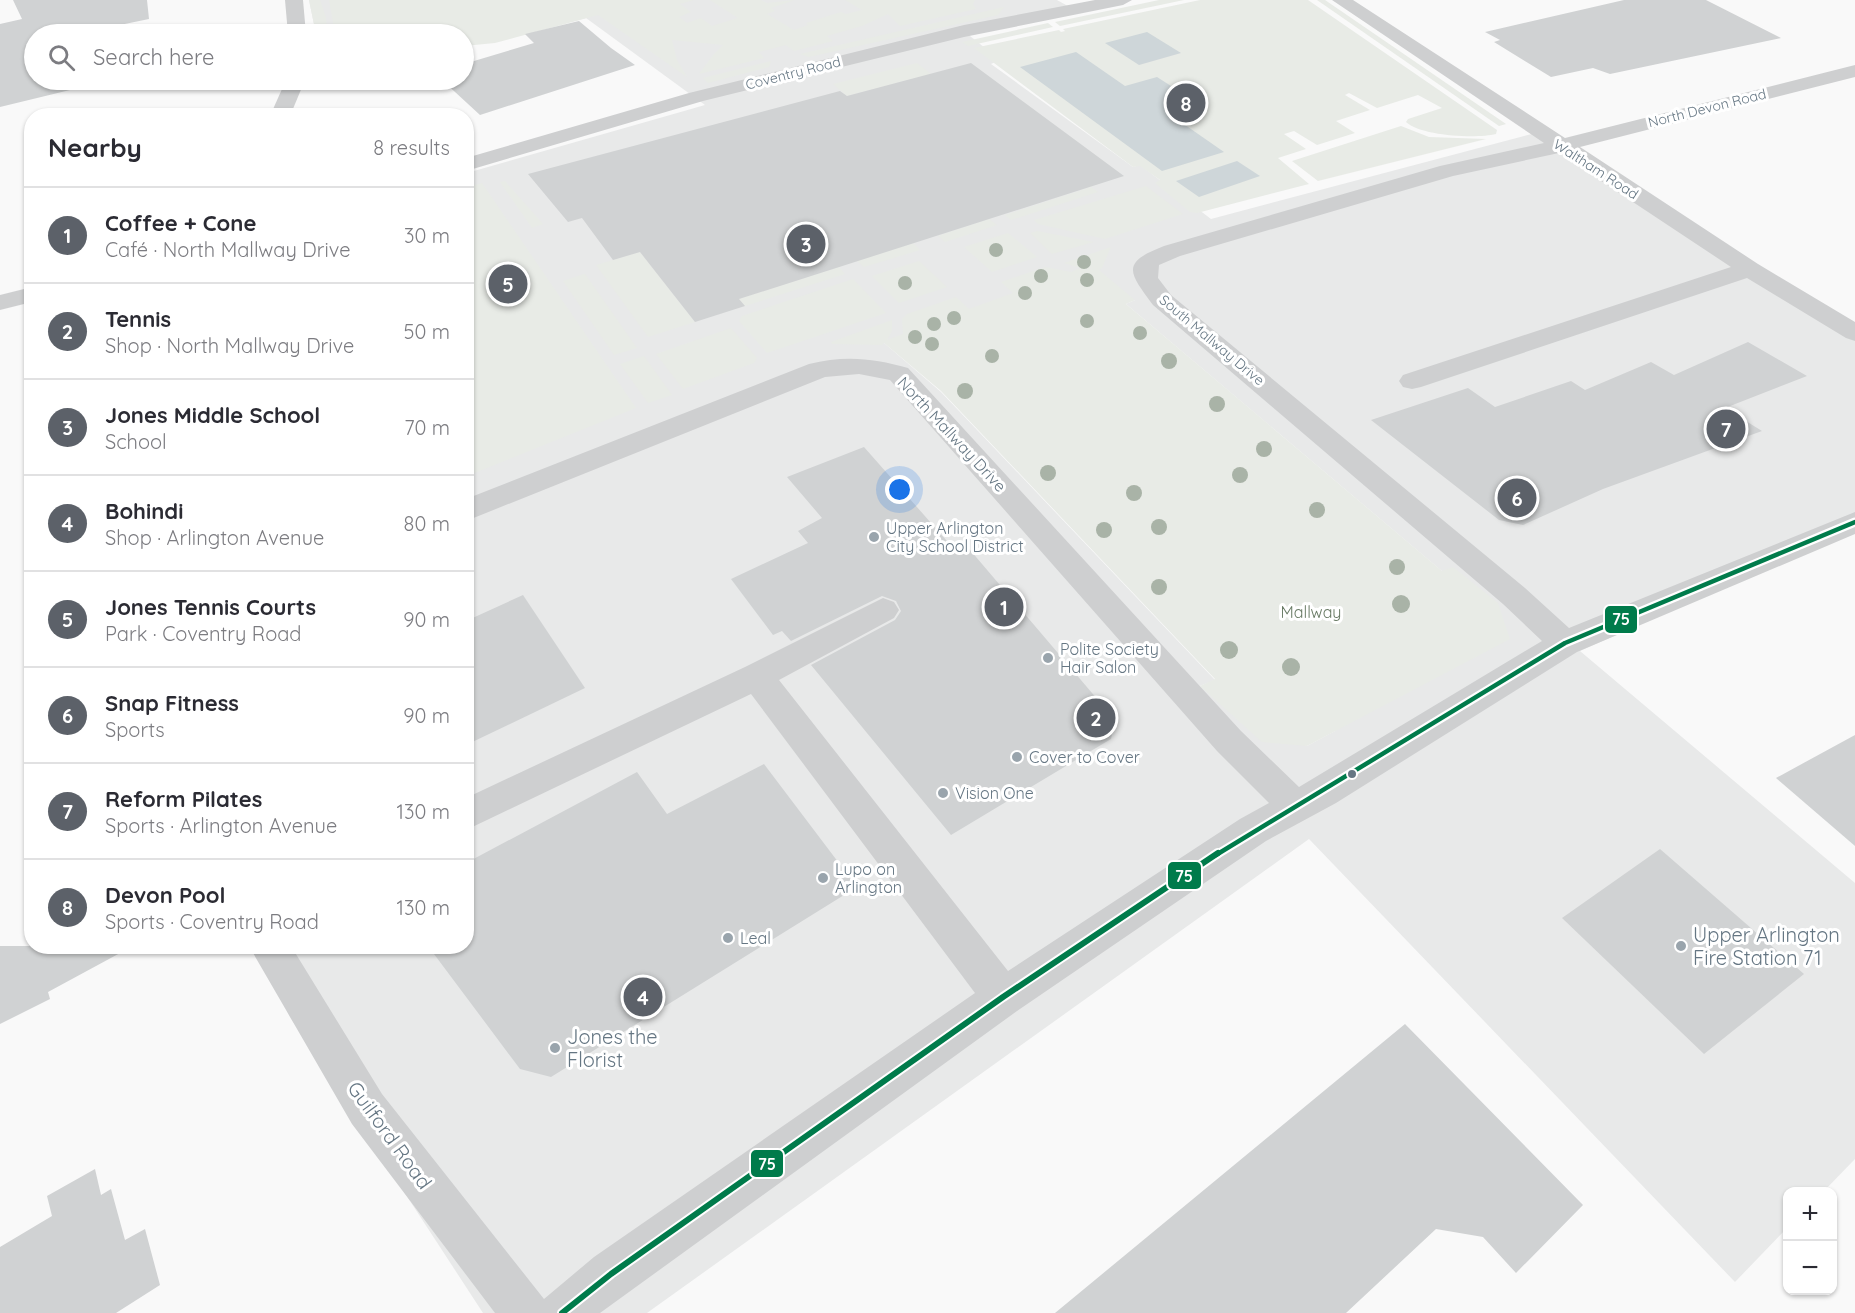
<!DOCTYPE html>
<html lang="en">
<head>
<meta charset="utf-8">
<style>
  body { margin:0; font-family:Quicksand,sans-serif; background:#f2f2f3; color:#2b2b33 }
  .controls { position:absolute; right:18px; bottom:18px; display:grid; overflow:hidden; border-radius:12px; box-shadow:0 2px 4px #0004 }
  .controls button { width:54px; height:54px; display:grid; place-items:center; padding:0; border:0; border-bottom:2px solid #e1e1e2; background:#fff; color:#2b2b33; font:30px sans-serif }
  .you { position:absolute; left:900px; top:490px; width:21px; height:21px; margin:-15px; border:4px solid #fff; border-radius:50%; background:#1a73e8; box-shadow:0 0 0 9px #1a73e833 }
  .badge { display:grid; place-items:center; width:39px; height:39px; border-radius:50%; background:#5c6169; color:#fff; font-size:20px; font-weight:700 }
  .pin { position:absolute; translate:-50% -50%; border:3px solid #fff; box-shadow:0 2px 6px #0006 }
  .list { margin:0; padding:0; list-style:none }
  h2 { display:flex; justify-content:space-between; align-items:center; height:78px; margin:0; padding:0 24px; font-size:26px }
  h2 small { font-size:20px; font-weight:400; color:#7c7c81 }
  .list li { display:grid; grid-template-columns:39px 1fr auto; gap:18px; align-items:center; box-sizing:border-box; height:96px; padding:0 24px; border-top:2px solid #e1e1e2 }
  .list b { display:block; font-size:22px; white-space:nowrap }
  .list p { margin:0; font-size:20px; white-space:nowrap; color:#7c7c81 }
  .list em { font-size:20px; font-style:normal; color:#7c7c81 }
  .icon { flex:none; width:33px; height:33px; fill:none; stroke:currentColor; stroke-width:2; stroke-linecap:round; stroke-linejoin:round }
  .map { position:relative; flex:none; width:1855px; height:1313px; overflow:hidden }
  .search { position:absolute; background:#fff; box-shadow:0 2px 4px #0004; left:24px; top:24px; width:450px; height:66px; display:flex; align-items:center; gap:15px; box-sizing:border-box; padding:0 21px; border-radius:33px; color:#7c7c81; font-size:22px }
  .panel { position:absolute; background:#fff; box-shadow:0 2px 4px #0004; left:24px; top:108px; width:450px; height:846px; border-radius:24px }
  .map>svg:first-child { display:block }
</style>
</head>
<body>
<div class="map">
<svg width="1855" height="1313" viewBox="0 0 1855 1313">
  <rect width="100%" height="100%" fill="#f9f9f9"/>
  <path fill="#e8e9e9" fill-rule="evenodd" d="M309 0H1057L1075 10 965 32 1000 60 991 64 1133 167 1140 165 1211 219 1539 132 1855 334V529L1580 651 1855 883V1159L1824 1191 1788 1192 1787 1228 1735 1282 1309 839 647 1313H483L290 1017 257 947 466 946 467 173 705 105 586 18 525 34 464 46V34H316ZM1135 300 1126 304 1443 572 1454 568 1335 731 1307 746 1200 686 1215 680 941 392 883 342Z"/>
  <g fill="#e8ebe6">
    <polygon points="309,0 320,0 326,18 327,34 316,34"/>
    <polygon points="329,0 694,0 680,4 691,12 679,17 687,23 701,18 712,26 738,18 710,0 761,0 767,3 795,0 771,8 775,11 767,14 794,30 808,25 806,23 841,12 846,14 862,10 845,0 975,0 973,4 976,9 900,26 888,14 862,26 827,36 833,41 794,51 786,45 759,52 764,58 699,74 713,55 723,45 672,40 677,60 687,77 598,15 495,43 464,46 464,34 335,34"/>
    <polygon points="1159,0 1184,0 1060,26 1055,22"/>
    <path d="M1200 0H1308L1497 130 1496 134C1476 139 1421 136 1406 122L1408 119 1442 108 1418 95 1377 108 1349 93 1345 95 1370 110 1336 121 1355 133 1317 145 1294 131 1284 134 1306 149 1278 158 1309 184 1197 213 1190 212 1155 183 1160 180 1140 166 1133 167 974 48 1059 30 1061 32 1065 31 1063 29Z"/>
    <polygon points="1317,0 1325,0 1506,124 1499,126"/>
    <polygon points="1004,7 998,15 809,57 800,54"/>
    <polygon points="1048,23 1053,27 968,46 962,42"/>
    <polygon points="771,61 769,67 708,83 703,78"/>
    <polygon points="917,63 931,74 847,96 833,84"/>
    <polygon points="1401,126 1429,137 1486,139 1318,181 1292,161"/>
    <polygon points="505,181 543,224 532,228 500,182"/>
    <polygon points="482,183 636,408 467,476 467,187"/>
    <polygon points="1146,186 1183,214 1105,239 1038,224 1034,220"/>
    <polygon points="1091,187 1098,192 1011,220 1005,215"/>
    <polygon points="989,219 997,225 945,242 938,236"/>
    <polygon points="1037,231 1094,242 1052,254 1030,233"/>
    <polygon points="1008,233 1037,257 992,272 964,247"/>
    <polygon points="913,243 920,250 864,267 857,261"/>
    <polygon points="1111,247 1102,268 1099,270 1135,300 1126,304 1442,571 1453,567 1498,603 1510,639 1307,746 1262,742 1200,686 1215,679 941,391 884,343 882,345 832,344 831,342 892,320 892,331 887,340 903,334 902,319 907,314 956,297 969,309 1013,293 1001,282 1045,267 1071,272 1080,268 1064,263"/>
    <polygon points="640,252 695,322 648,337 596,265"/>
    <polygon points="919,261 947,287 899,303 872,276"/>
    <polygon points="839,267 845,274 745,306 739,299"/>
    <polygon points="584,274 585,274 637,348 614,355 563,281"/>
    <polygon points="853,279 886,313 767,353 739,321 742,316"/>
    <polygon points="731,328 757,358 754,363 683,389 656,354"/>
    <polygon points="644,356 672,395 648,403 620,364"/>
  </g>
  <g fill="#ced6d9">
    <polygon points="1147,32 1181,53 1139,65 1105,43"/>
    <polygon points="1076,52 1125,86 1157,77 1196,102 1165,111 1224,152 1162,171 1020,67"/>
    <polygon points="1237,161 1260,176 1199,197 1176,181"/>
  </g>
  <g fill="#d0d2d3">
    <polygon points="13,0 147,0 149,19 76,34 34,34 34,80 65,80 70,90 0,107 0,24 22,19"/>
    <polygon points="1624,0 1706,0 1781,38 1610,74 1593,68 1551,77 1494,42 1500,40 1485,32"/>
    <polygon points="579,21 611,48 635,65 480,115 442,80 464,80 464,64 534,43 525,34"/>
    <polygon points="971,63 1124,176 739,299 745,306 695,322 640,252 613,260 582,218 568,222 528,174 840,91 847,96"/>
    <polygon points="1748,342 1807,376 1725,408 1762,431 1603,489 1523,525 1499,520 1371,420 1468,388 1495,407 1571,381 1585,390 1651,362 1674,375"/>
    <polygon points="864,447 954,549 965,544 1115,720 1111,739 951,835 811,665 895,620 901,611 896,601 882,596 791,641 782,631 773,635 731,579 808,543 798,531 822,518 787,477"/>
    <polygon points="523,595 585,688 466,745 466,621"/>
    <polygon points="1855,735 1855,846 1776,778"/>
    <polygon points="764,764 857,887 551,1077 520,1069 428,946 466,946 466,863 637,772 667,814"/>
    <polygon points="1660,849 1804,974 1704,1054 1562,918"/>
    <polygon points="0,946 133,946 48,992 50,999 0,1024"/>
    <polygon points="1405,1024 1583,1205 1516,1273 1483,1237 1436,1229 1346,1313 1055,1313"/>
    <polygon points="95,1169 101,1195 111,1189 125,1240 145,1229 160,1285 116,1313 0,1313 0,1247 52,1216 47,1196"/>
  </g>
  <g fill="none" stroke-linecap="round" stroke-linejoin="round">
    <g fill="#cecfd0" fill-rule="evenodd">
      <polygon points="285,0 303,0 306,34 288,34"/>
      <polygon points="1095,0 1132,0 1123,5 964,37 703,101 466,171 466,158 689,93 964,25"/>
      <path d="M1332 0H1353L1565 138 1855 65V77L1580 147 1758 264 1855 322V341L1846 338 1747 278 1421 387 1412 389 1403 387 1399 381 1403 375 1731 267 1559 153 1453 176 1180 256 1159 265 1158 278 1171 295 1525 588 1569 628 1855 512V534L1577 652 1336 803 1266 841 1017 1011 600 1313H495L352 1124 249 946H291L382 1094 544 1299 594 1257 975 993 751 694 466 830V798L745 667 883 598 894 602 899 610 894 618 779 680 1008 971 1240 819 1269 803 1217 751 890 380 859 374 825 377 466 521V499L809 364C844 355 874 358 908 368L1241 731 1299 787 1542 641 1503 604 1153 305C1129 272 1120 263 1164 246L1440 166 1544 143Z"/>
      <polygon points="286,80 305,80 290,116 270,116"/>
      <polygon points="32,287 32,302 0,310 0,295"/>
    </g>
    <defs>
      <polyline id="bus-1-far1" points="1216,855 1565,643 1855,522"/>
      <polyline id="bus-1" points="562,1313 611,1274 1003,997 1218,853"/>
    </defs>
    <use href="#bus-1-far1" stroke="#fff" stroke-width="9"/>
    <use href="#bus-1" stroke="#fff" stroke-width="10"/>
    <use href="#bus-1-far1" stroke="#007b4b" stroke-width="4.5"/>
    <use href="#bus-1" stroke="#007b4b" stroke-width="6"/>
  </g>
  <g fill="#a9b3a7">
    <circle cx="996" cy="250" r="7"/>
    <circle cx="1084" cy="262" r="7"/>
    <circle cx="1041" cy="276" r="7"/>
    <circle cx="1087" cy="280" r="7"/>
    <circle cx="905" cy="283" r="7"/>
    <circle cx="1025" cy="293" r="7"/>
    <circle cx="954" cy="318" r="7"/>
    <circle cx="1087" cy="321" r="7"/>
    <circle cx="934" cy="324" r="7"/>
    <circle cx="1140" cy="333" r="7"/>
    <circle cx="915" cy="337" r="7"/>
    <circle cx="932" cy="344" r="7"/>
    <circle cx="992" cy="356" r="7"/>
    <circle cx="1169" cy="361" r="8"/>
    <circle cx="965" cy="391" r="8"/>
    <circle cx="1217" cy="404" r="8"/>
    <circle cx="1264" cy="449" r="8"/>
    <circle cx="1048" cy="473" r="8"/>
    <circle cx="1240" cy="475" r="8"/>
    <circle cx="1134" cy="493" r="8"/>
    <circle cx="1317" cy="510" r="8"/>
    <circle cx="1159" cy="527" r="8"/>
    <circle cx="1104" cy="530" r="8"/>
    <circle cx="1397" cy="567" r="8"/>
    <circle cx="1159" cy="587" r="8"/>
    <circle cx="1401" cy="604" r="9"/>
    <circle cx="1229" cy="650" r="9"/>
    <circle cx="1291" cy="667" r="9"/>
  </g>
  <g fill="#99a4ac" stroke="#fff" stroke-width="2">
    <circle cx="874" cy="537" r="6"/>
    <circle cx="1048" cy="658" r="6"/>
    <circle cx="1017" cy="757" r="6"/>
    <circle cx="943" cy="793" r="6"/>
    <circle cx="823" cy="878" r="6"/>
    <circle cx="728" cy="938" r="6"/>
    <circle cx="1681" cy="946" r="6"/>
    <circle cx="555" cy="1048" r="6"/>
  </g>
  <circle fill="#657683" stroke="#fff" stroke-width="2" cx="1352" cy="774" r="5"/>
  <g text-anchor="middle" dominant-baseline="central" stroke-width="6" stroke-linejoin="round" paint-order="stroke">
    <g font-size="14" fill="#657683" stroke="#fff">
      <text transform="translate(793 73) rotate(-14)">Coventry Road</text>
      <text transform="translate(1707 108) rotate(-14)">North Devon Road</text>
      <text transform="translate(1596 169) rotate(33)">Waltham Road</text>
      <text transform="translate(1212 340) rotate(40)">South Mallway Drive</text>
    </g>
    <g font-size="16" fill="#657683" stroke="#fff">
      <text transform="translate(952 434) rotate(47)">North Mallway Drive</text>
    </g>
    <g font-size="16" fill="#657683" stroke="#fff" text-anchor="start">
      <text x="886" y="528">Upper Arlington<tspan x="886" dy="18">City School District</tspan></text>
      <text x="1060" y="649">Polite Society<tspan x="1060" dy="18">Hair Salon</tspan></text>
      <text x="1029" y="757">Cover to Cover</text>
      <text x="955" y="793">Vision One</text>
      <text x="835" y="869">Lupo on<tspan x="835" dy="18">Arlington</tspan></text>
      <text x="740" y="938">Leal</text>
    </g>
    <g font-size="16" fill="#687a64" stroke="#fff">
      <text x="1311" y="612">Mallway</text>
    </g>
    <g font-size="20" fill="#657683" stroke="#fff" text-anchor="start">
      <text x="1693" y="934">Upper Arlington<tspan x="1693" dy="23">Fire Station 71</tspan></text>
      <text x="567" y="1036">Jones the<tspan x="567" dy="23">Florist</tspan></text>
    </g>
    <g font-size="20" fill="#657683" stroke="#fff">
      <text transform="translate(390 1135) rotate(54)">Guilford Road</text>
    </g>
  </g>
  <g stroke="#fff" stroke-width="2">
    <rect x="1604" y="605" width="34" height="29" rx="6" fill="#007b4b"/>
    <rect x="1167" y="861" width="35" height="29" rx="6" fill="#007b4b"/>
    <rect x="750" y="1149" width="34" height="29" rx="6" fill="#007b4b"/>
  </g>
  <g font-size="16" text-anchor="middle" font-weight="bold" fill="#fff">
    <text x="1621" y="625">75</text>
    <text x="1184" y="882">75</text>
    <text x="767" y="1170">75</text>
  </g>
</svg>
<div class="controls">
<button>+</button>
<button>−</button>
</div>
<div class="you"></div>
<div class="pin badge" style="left:1004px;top:607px">1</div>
<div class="pin badge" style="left:1096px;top:718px">2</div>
<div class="pin badge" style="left:806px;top:244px">3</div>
<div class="pin badge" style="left:643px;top:997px">4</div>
<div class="pin badge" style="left:508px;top:284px">5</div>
<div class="pin badge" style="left:1517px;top:498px">6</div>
<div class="pin badge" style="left:1726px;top:429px">7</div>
<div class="pin badge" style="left:1186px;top:103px">8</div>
<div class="search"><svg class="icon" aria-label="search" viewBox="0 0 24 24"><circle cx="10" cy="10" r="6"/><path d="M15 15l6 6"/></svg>Search here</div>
<section class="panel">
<h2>Nearby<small>8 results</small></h2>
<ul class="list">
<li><span class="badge">1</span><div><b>Coffee + Cone</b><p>Café · North Mallway Drive</p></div><em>30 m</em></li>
<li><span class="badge">2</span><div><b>Tennis</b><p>Shop · North Mallway Drive</p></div><em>50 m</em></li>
<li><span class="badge">3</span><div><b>Jones Middle School</b><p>School</p></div><em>70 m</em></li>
<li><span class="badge">4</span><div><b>Bohindi</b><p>Shop · Arlington Avenue</p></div><em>80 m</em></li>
<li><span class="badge">5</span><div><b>Jones Tennis Courts</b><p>Park · Coventry Road</p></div><em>90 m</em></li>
<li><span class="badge">6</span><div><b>Snap Fitness</b><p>Sports</p></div><em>90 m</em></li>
<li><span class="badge">7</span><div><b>Reform Pilates</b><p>Sports · Arlington Avenue</p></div><em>130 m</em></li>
<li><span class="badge">8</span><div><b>Devon Pool</b><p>Sports · Coventry Road</p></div><em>130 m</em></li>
</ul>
</section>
</div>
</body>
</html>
